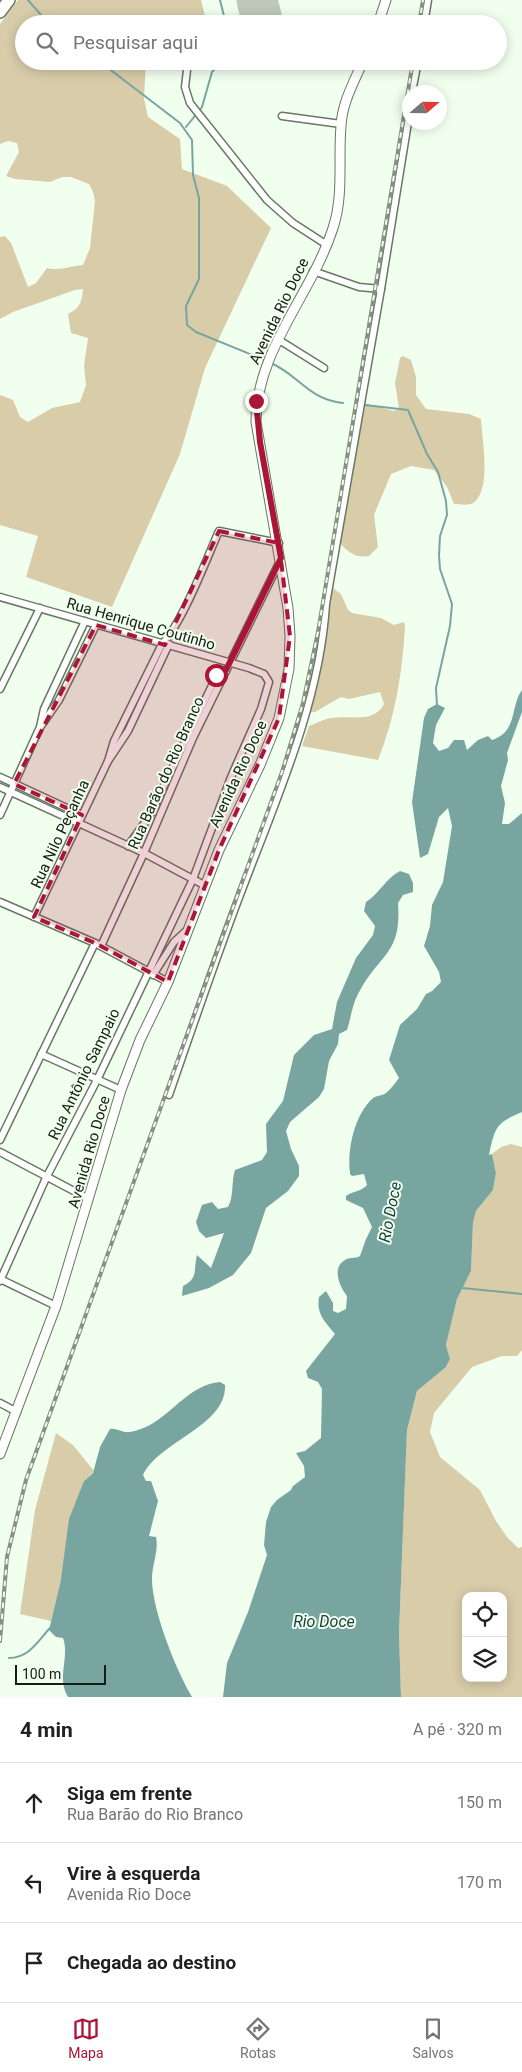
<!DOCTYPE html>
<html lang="pt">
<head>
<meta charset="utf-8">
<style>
  body { margin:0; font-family:Roboto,sans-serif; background:#f6f6f6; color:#202124 }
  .controls { position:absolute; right:15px; bottom:15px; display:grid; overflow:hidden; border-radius:10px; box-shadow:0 2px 12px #0003 }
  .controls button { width:45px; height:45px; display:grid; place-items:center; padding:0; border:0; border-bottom:1px solid #e0e0e0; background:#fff; color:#202124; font:25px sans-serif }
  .compass { position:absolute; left:402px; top:85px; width:45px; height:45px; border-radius:50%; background:#fff; box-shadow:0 2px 12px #0003; rotate:70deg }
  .scale { position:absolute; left:15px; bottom:12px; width:91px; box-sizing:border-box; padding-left:5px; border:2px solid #161d14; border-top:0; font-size:14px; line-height:18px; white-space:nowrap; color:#161d14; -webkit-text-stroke:4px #f1ffee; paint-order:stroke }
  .stop { position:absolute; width:15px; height:15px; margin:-11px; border:4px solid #ab1536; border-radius:50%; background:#fff }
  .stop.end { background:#ab1536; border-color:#fff; box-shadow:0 1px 5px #0008 }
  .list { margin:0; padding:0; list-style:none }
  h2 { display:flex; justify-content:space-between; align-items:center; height:65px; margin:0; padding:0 20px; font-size:21px }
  h2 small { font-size:16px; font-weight:400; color:#757577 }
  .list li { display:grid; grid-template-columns:32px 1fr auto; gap:15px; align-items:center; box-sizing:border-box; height:80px; padding:0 20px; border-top:1px solid #e0e0e0 }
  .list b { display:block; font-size:19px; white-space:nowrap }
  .list p { margin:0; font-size:16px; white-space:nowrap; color:#757577 }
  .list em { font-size:16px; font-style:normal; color:#757577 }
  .icon { flex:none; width:28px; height:28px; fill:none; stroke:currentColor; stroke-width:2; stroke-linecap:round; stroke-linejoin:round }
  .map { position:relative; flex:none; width:522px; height:1697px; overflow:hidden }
  .search { position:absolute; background:#fff; box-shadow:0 2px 12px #0003; left:15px; right:15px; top:15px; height:55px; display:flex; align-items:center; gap:12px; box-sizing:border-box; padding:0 18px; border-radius:28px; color:#757577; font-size:19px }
  .sheet { height:305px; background:#fff }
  nav { display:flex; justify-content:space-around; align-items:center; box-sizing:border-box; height:70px; border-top:1px solid #e0e0e0; background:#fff; font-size:14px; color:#757577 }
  nav a { display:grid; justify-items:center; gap:2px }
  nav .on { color:#ab1536 }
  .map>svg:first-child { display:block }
</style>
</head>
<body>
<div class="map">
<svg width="522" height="1697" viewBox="0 0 522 1697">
  <rect width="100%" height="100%" fill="#f1ffee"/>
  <g fill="#d8cca9" fill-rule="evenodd">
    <path d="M18 0H201L207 24H24V61H146L144 98 148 117 180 139 182 169 227 186 271 228 205 368 180 454 112 607 26 577 38 536 0 525V395L13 400 20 417 28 422 52 408 80 402 86 385 84 366 88 338 71 333 68 314C80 308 82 302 83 289L75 290 13 312 0 319V237L5 236 11 243 28 287 36 283 47 268C62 271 69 266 83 265L90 248 95 201 93 192 89 184 71 177H62L50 182 15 179 6 176 19 152 17 143 8 141 0 144V24Z"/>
    <path d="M403 356 411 360 416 377V395L426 409 469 414 481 419C482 440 492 490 473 503 468 506 460 504 454 504L447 487 434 470 411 466 391 474 374 515 378 547 369 556C354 559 346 550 337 540L360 402 394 411 399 409 395 383 400 358Z"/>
    <path d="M330 586 341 594 348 610 352 613 381 618 394 625 404 622 405 625C403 670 395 718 378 760L302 746 309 726C316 724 323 719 331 718 349 715 374 724 384 704L380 692 349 699 341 697 315 712 305 713Z"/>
    <path d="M511 1144 522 1147V1350L517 1356H502L472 1367 434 1413 430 1432 440 1457 480 1490 496 1521 507 1537 518 1548 522 1547V1697H401L399 1633 407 1430 417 1391 446 1367 450 1359 446 1345 457 1299 471 1271 473 1223 476 1211 493 1190 496 1173 492 1154 501 1147ZM466 1596H503V1678H466Z"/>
    <polygon points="56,1433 73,1445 94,1471 84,1481 51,1621 20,1614 35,1510"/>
  </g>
  <g fill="#79a5a0">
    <path d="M522 690V712L507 753 508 760 501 786 505 803 502 824H509L522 813V1112C496 1123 495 1127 489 1155L492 1154 496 1173 493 1190 476 1211 473 1223 471 1271 457 1299 446 1345 450 1359 446 1367 417 1391 407 1430 399 1633 401 1697H223L227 1663 248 1612 267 1555 264 1545 266 1522 271 1507 277 1500 291 1490 293 1486 305 1477 304 1466 296 1453 305 1451 321 1438 322 1389 318 1382 308 1378 306 1371 335 1334C325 1322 316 1314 319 1297L326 1291 333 1303V1311L338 1313 346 1309 347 1296C340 1287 331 1268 345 1260 349 1257 355 1259 360 1256L366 1239 372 1227 363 1208 346 1200V1196C352 1191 361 1192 367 1185L364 1174 352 1176 350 1174C347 1150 354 1116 372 1099 376 1095 382 1096 386 1093 391 1089 395 1083 399 1078L389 1060 400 1025 417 1009 426 994 432 991 441 982 439 972 424 946 430 926 432 905 443 882 452 826 448 808 439 817 428 854 420 858 412 802 424 718 428 709 437 704 445 708 436 725 433 743 439 751 448 748 454 740H464L467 750 478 740 488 736 492 740C518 732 510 706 522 690Z"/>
    <path d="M400 871 409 874 413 883V892L403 895 398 903C402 955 379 953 358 994 352 1005 351 1018 347 1030L339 1034 338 1044 329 1061 324 1089 319 1097 290 1122 286 1131 291 1149 299 1166V1176L288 1191 266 1208 251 1253 233 1275 209 1288 182 1296 183 1286C199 1278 193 1270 197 1255L211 1268 224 1233 206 1238 199 1231 196 1222 202 1205 212 1202 218 1209 228 1207C234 1196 231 1183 235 1170L262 1160 267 1152 266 1124 283 1101 294 1055 314 1035 332 1029 337 1002 356 958 373 935 375 926 364 911 366 902C380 893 385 879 400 871Z"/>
    <path d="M220 1382 225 1385C227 1426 159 1441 143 1475L146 1481H151L158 1501 149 1536 156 1537C159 1551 152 1564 152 1579 152 1610 176 1670 192 1697H68C56 1678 70 1657 63 1638L56 1637 49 1630 61 1579 69 1519 84 1481 93 1473 100 1447 110 1429C116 1428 119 1431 125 1432 131 1433 142 1429 148 1426 173 1413 191 1384 220 1382Z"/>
  </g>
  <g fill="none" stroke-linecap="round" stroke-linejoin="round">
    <g stroke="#79a5a0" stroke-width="2">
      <polyline points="28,0 49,24"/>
      <polyline points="220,0 226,24"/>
      <polyline points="99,61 180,123 192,140 193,175 199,198 199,279 186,306 187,325 196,332 267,361"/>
      <polyline points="186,127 202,107 212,72 223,61"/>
      <path d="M271 363C300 376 308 399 343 403"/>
      <polyline points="365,405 408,410 427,454 438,472 446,501 447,515 440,536 439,555 440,569 452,604 450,626 436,688 437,705"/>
      <polyline points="462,1288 522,1294"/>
      <path d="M9 1658C29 1658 38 1641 50 1628"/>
    </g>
    <polyline stroke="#bcc8b9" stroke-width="41" points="257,0 263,24"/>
    <defs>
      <g id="street">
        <polyline points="424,24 428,0"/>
        <polyline points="188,62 185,87 190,103 267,200 293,223 327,245"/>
        <polyline points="412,92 418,61"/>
        <polyline points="282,116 341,124"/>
        <polyline points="381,289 410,110"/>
        <polyline points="279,340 324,368"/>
        <polyline points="0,597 249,668 264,674 269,682 261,709 231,777 193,879 97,1080 46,1178 0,1281"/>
        <polyline points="0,689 40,608"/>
        <polyline points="41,726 59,700 96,625"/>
        <path d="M108 761 114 741 162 644C183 622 206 560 219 531L279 543"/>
        <polyline points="0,777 82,815"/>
        <polyline points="0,787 144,853 204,885"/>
        <polyline points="0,815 40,727 44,709 85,621"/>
        <polyline points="128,846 149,817 217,675 226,671"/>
        <polyline points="0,902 95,943 168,982"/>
        <polyline points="34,917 108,761 128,731 169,644"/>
        <polyline points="101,946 144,853 193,738 280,561"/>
        <polyline points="153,975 174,942 186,931"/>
        <polyline points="41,1054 121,1090"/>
        <path d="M169 1095C192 1028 215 961 240 895 275 802 320 704 326 604L381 289 359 287 313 271"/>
        <polyline points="0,1140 95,943"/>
        <polyline points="0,1152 89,1199"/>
        <polyline points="0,1279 56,1306"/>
        <polyline points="0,1403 17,1412"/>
      </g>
      <g id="secondary">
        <polyline points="378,24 386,0"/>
        <path d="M0 1454 56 1306 121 1090 140 1040 168 982 219 850 260 765 279 718 289 669 290 636 288 608 256 422C256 350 312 294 333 228 344 195 338 160 341 126 342 103 354 82 363 61"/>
      </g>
      <polyline id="highway" points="0,12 9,0"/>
    </defs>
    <use href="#street" stroke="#667961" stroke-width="9"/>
    <use href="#secondary" stroke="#667961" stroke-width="11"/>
    <use href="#highway" stroke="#667961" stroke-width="14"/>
    <use href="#street" stroke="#fff" stroke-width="6"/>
    <use href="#secondary" stroke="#fff" stroke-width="9"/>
    <use href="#highway" stroke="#fff" stroke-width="11"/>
    <defs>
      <g id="rail">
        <polyline points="419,24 423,0"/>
        <polyline points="0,1641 7,1557 26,1480 282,772 303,703 318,632 413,61"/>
      </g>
    </defs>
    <use href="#rail" stroke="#869184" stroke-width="4"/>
    <use href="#rail" stroke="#f1ffee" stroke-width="2" stroke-dasharray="5.5" stroke-linecap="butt"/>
  </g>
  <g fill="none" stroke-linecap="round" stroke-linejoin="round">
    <polyline stroke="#ab1536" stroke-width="6" points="216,675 226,670 281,558 260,442 256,401"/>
  </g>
  <path fill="#ab1536" fill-opacity="0.2" stroke="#ab1536" stroke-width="4" stroke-dasharray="10 6" stroke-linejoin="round" d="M219 531 279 543 290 636 279 718 219 850 168 982 95 943 34 917 82 815 14 784 96 625 165 645Z"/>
  <g text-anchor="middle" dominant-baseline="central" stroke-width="4" stroke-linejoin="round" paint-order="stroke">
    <g font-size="15" fill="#161d14" stroke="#f1ffee">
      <text transform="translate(279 311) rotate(-64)">Avenida Rio Doce</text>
      <text transform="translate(141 624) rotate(16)">Rua Henrique Coutinho</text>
      <text transform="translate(166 773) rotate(-66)">Rua Barão do Rio Branco</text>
      <text transform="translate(238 774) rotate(-65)">Avenida Rio Doce</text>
      <text transform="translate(60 834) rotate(-65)">Rua Nilo Peçanha</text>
      <text transform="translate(84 1074) rotate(-64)">Rua Antônio Sampaio</text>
      <text transform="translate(89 1152) rotate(-74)">Avenida Rio Doce</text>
    </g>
    <g font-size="16" font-style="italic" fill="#143f3b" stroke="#f1ffee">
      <text transform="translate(390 1212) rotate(-79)">Rio Doce</text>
      <text x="324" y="1621">Rio Doce</text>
    </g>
  </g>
</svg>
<div class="controls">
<button><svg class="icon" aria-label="locate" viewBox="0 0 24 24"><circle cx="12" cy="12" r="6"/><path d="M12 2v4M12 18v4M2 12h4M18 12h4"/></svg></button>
<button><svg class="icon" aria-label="layers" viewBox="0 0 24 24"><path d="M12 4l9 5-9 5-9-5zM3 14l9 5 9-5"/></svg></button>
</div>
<svg class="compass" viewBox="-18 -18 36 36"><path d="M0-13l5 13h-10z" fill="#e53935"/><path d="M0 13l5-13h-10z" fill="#757577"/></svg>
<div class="scale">100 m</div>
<div class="stop" style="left:216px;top:675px"></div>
<div class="stop end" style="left:256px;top:401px"></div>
<div class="search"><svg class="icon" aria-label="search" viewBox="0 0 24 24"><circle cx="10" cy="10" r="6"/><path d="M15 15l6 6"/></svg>Pesquisar aqui</div>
</div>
<section class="sheet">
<h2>4 min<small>A pé · 320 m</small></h2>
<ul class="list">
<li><svg class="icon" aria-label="ahead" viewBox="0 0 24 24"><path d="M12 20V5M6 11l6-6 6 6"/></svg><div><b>Siga em frente</b><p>Rua Barão do Rio Branco</p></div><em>150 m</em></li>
<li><svg class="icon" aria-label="left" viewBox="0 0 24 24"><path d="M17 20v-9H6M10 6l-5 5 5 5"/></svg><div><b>Vire à esquerda</b><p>Avenida Rio Doce</p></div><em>170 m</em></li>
<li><svg class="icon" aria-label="arrive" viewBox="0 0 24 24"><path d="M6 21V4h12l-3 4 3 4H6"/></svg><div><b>Chegada ao destino</b></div></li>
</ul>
</section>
<nav>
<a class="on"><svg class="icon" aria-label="map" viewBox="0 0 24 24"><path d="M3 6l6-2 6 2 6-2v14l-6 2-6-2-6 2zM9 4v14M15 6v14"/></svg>Mapa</a>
<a><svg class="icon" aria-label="directions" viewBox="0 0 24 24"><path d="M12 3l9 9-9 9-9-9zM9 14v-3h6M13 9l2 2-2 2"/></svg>Rotas</a>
<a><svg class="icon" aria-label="saved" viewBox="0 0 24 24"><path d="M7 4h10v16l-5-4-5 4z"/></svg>Salvos</a>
</nav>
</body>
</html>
